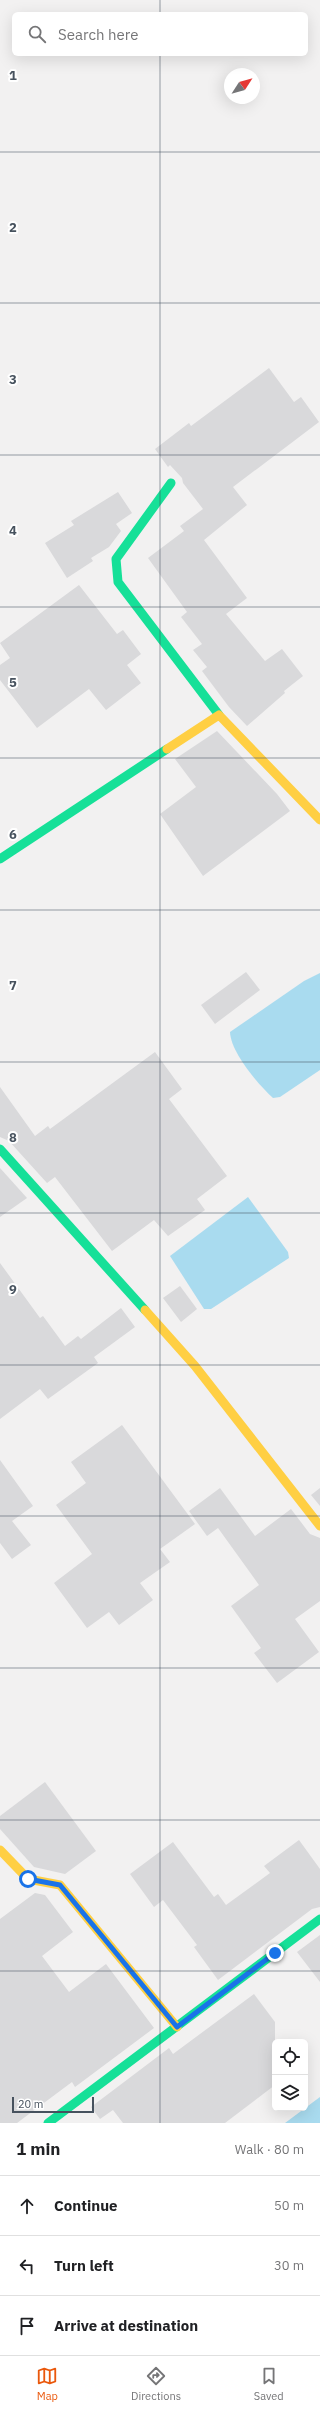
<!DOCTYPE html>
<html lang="en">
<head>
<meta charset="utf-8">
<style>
  body { margin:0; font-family:"IBM Plex Sans",sans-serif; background:#f6f6f6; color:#202124 }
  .controls { position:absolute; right:12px; bottom:12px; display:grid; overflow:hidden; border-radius:6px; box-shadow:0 4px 16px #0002 }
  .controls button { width:36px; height:36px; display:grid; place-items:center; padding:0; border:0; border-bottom:1px solid #e0e0e0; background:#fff; color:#202124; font:20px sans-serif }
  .compass { position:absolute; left:224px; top:68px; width:36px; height:36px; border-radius:50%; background:#fff; box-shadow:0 4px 16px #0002; rotate:54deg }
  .scale { position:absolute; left:12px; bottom:10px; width:82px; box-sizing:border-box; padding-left:4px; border:2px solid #47525e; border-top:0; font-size:11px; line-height:14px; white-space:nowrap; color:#47525e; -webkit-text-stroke:3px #fff; paint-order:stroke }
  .stop { position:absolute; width:12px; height:12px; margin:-9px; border:3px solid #1a73e8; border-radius:50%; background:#fff }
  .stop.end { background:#1a73e8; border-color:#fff; box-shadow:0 1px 4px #0008 }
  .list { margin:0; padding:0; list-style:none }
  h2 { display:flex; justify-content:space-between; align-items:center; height:52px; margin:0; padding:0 16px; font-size:17px }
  h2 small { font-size:13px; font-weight:400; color:#757577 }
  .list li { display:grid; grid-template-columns:26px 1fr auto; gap:12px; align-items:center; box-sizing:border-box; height:60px; padding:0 16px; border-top:1px solid #e0e0e0 }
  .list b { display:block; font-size:15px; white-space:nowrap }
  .list em { font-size:13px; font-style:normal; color:#757577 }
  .icon { flex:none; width:22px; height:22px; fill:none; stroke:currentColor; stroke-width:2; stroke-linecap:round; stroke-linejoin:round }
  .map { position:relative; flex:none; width:320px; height:2123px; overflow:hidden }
  .search { position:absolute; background:#fff; box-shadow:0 4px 16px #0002; left:12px; right:12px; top:12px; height:44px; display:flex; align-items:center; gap:10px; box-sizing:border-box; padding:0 14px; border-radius:6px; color:#757577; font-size:15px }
  .sheet { height:232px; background:#fff }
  nav { display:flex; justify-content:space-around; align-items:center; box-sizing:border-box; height:56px; border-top:1px solid #e0e0e0; background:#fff; font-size:11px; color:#757577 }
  nav a { display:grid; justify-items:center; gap:2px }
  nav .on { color:#ea580c }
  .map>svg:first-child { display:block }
</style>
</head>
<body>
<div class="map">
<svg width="320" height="2123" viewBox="0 0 320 2123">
  <rect width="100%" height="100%" fill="#f2f1f1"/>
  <g fill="#a9dbef">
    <path d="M320 973V1070L280 1097 273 1098C258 1084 231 1053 230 1032L304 981Z"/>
    <polygon points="248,1197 288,1252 289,1258 211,1309 204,1309 170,1256"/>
    <polygon points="320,2097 320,2123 285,2123"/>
  </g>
  <g fill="#d9d9db">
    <polygon points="269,368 294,402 301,397 319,422 233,487 247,505 204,540 247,598 226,614 265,661 282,649 303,676 284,691 285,693 247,726 229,707 202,671 207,667 193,650 202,644 181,617 187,612 148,558 184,531 180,526 203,509 183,483 182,478 170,465 168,467 155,449 189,423 191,426"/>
    <polygon points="118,492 132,513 116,524 121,531 109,547 91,558 93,561 67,578 45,543 74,525 71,521"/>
    <polygon points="79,585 117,634 123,630 141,654 127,665 141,683 106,710 89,689 37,728 0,680 0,665 10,658 0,643"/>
    <polygon points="217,731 277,794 290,811 203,876 160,814 196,787 175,759"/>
    <polygon points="246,972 260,990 215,1024 201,1005"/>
    <polygon points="155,1052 182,1089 169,1099 227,1176 197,1199 205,1210 168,1236 154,1220 112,1251 55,1177 47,1183 9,1141 0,1137 0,1087 35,1136 48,1126 50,1129"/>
    <polygon points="0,1168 27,1198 0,1217"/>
    <polygon points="0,1263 40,1318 43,1316 65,1346 78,1336 81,1339 121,1308 135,1327 94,1357 98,1363 48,1399 40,1389 0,1419"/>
    <polygon points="180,1286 197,1309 181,1322 163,1298"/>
    <polygon points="122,1425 195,1524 160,1549 170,1562 140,1583 153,1600 119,1625 109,1612 87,1628 54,1583 92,1554 56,1505 86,1483 71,1462"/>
    <polygon points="0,1460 33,1506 12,1521 31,1545 12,1559 0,1543"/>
    <polygon points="220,1488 255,1536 291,1509 310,1534 320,1538 320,1601 295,1619 319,1652 277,1683 254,1653 261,1648 231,1606 259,1585 218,1528 207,1536 189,1511"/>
    <polygon points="320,1488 320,1506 311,1495"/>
    <polygon points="45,1782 96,1851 65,1874 34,1867 0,1829 0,1816"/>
    <polygon points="299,1840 320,1869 320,1907 312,1909 218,1980 194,1947 197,1945 163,1900 154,1907 130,1874 173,1842 214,1897 218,1894 226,1905 270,1873 264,1866"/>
    <polygon points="35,1893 45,1895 73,1932 42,1956 69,1992 106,1964 154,2028 75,2087 72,2082 17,2123 0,2123 0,1919"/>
    <polygon points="320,1935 320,1982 297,1952"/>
    <polygon points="254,1994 275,2022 275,2085 225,2123 123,2123 113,2110 100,2119 91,2107 169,2048 173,2054"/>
  </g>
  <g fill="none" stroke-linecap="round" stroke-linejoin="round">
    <g stroke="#16e098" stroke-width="9">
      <polyline points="171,483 116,559 118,582 219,715"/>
      <polyline points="0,859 167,749"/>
      <polyline points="0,1149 145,1310"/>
      <polyline points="48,2123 320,1919"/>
    </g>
    <g stroke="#ffcf43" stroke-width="9">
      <polyline points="167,749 219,715 320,820"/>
      <polyline points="145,1310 195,1366 320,1526"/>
      <polyline points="0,1850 28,1879 60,1885 177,2027"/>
    </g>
  </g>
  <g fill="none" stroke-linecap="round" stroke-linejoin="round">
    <polyline stroke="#1a73e8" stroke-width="5" points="28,1879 60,1885 177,2027 275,1953"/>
  </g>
  <path fill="none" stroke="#47525e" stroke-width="1" stroke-opacity="0.55" d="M160 0V14M160 54V2123M0 152H320M0 303H320M0 455H320M0 607H320M0 758H320M0 910H320M0 1062H320M0 1213H320M0 1365H320M0 1516H320M0 1668H320M0 1820H320M0 1971H320"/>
  <g font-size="13" text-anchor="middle" font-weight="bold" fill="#47525e" stroke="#fff" stroke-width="4" stroke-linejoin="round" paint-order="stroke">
    <text x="13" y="80">1</text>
    <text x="13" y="232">2</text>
    <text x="13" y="384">3</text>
    <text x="13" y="535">4</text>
    <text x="13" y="687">5</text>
    <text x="13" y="839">6</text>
    <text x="13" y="990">7</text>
    <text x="13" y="1142">8</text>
    <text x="13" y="1294">9</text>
  </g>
</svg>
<div class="controls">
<button><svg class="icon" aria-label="locate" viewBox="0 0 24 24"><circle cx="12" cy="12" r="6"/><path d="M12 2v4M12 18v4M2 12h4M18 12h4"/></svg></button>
<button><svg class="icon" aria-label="layers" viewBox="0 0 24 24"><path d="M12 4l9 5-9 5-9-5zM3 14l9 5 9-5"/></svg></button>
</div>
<svg class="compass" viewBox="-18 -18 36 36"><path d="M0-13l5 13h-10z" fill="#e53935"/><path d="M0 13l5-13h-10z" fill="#757577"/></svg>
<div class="scale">20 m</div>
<div class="stop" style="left:28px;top:1879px"></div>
<div class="stop end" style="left:275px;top:1953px"></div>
<div class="search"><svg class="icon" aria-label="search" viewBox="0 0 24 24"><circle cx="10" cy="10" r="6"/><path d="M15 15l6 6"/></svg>Search here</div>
</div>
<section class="sheet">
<h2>1 min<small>Walk · 80 m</small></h2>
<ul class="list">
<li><svg class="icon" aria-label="ahead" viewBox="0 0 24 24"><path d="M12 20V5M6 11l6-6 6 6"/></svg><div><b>Continue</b></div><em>50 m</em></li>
<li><svg class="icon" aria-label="left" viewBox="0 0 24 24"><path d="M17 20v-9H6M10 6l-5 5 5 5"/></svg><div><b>Turn left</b></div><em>30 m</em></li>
<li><svg class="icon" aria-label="arrive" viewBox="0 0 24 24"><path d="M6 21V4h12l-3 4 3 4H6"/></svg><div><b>Arrive at destination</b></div></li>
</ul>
</section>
<nav>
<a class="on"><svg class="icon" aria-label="map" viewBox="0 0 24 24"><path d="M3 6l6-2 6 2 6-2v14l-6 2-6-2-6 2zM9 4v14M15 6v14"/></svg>Map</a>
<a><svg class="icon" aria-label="directions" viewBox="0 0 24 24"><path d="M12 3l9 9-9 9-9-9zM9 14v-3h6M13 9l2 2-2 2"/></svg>Directions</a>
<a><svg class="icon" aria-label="saved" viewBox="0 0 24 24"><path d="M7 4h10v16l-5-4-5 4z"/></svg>Saved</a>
</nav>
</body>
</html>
